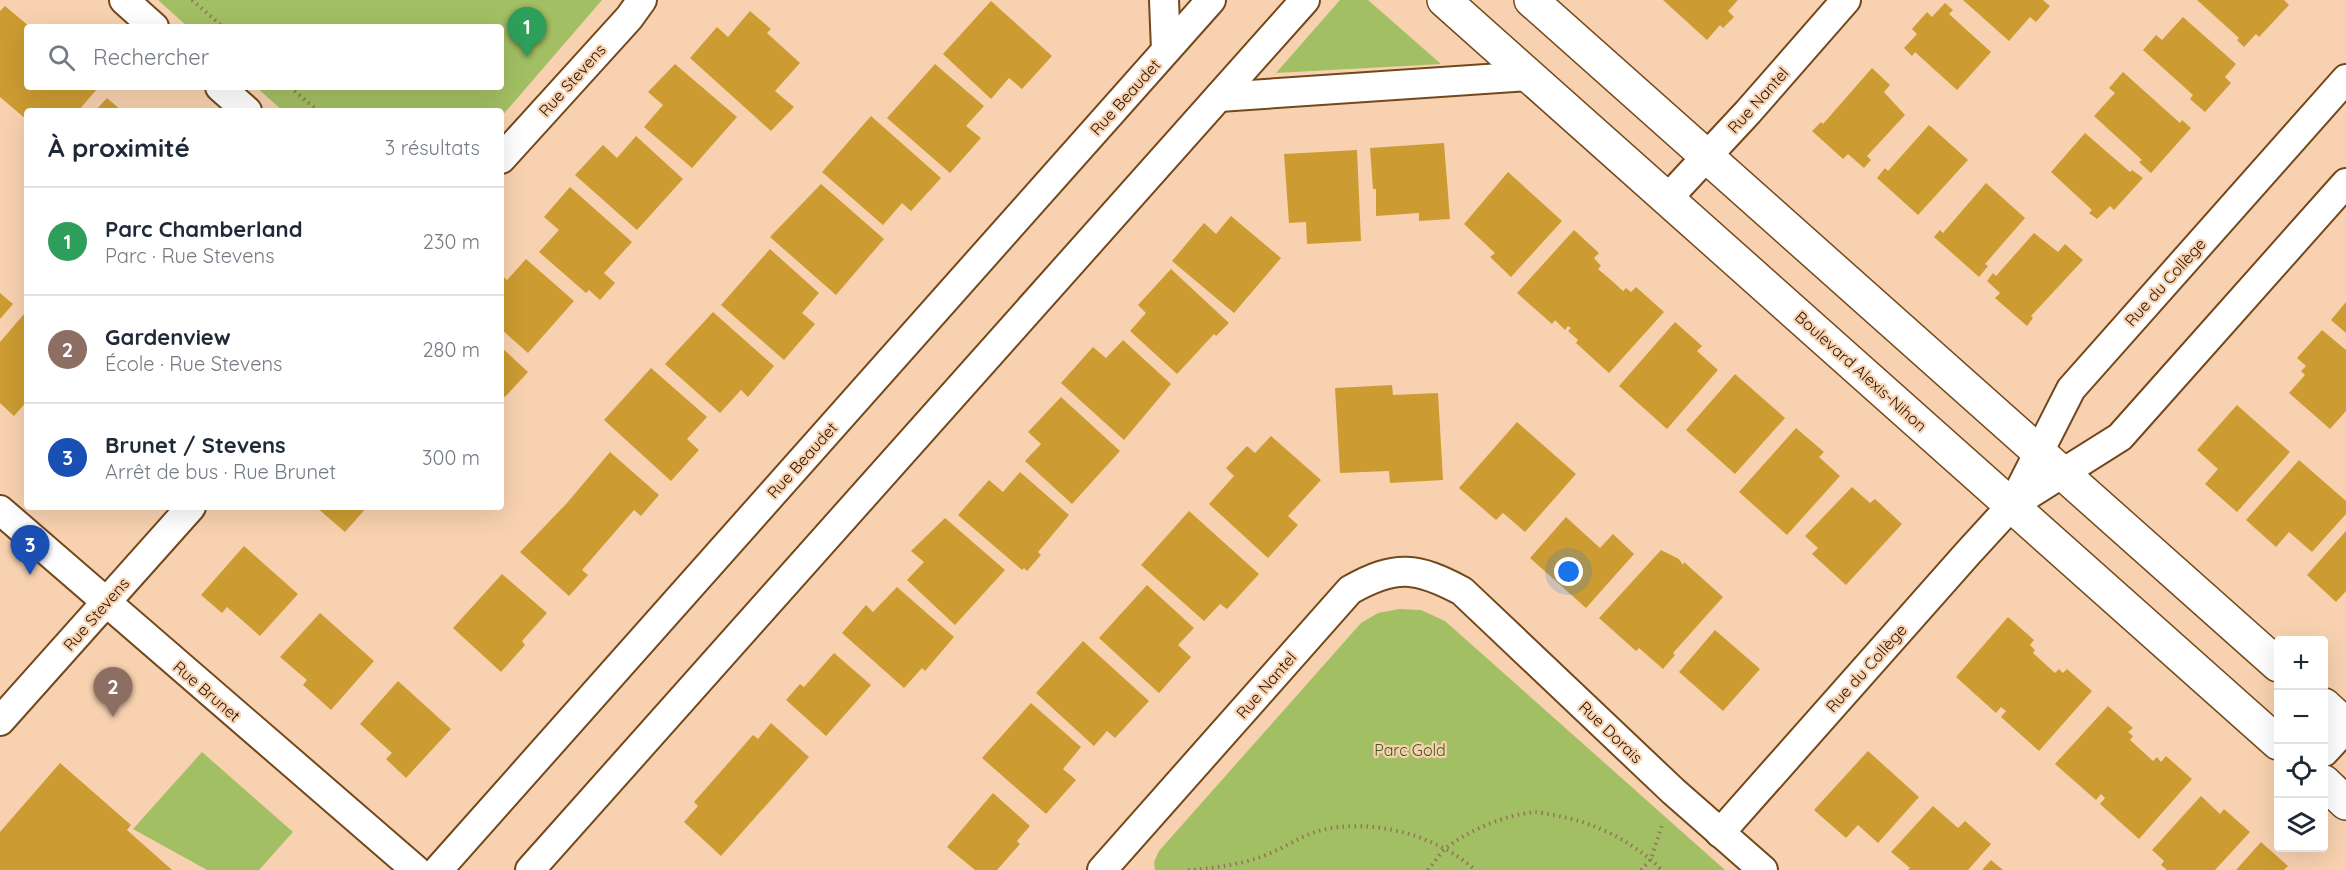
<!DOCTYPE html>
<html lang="fr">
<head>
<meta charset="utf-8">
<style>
  body { margin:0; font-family:Quicksand,sans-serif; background:#f6f6f7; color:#1f2937 }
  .controls { position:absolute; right:18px; bottom:18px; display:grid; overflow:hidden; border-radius:6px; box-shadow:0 6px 24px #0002 }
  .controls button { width:54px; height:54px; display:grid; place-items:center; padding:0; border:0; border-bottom:2px solid #e0e1e3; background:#fff; color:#1f2937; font:30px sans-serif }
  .you { position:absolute; left:1569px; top:572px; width:21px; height:21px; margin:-15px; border:4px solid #fff; border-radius:50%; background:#1a73e8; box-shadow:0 0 0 9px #1a73e833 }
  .badge { display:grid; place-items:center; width:39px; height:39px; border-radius:50%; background:#0f766e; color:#fff; font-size:20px; font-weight:700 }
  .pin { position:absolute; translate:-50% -50px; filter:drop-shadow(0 2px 3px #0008) }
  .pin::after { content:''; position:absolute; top:32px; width:21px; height:18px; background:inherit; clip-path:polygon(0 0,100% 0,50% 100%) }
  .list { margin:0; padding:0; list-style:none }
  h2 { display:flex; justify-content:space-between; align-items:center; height:78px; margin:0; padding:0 24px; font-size:26px }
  h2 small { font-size:20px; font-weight:400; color:#747a83 }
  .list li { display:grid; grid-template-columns:39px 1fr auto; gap:18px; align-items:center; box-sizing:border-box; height:108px; padding:0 24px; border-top:2px solid #e0e1e3 }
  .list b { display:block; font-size:22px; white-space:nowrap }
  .list p { margin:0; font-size:20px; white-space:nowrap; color:#747a83 }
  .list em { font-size:20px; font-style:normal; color:#747a83 }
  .icon { flex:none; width:33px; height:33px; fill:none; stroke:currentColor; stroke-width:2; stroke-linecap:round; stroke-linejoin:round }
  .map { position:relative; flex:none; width:2346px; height:870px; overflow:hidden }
  .search { position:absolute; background:#fff; box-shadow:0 6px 24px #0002; left:24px; top:24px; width:480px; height:66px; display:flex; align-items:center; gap:15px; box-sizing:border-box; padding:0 21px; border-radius:6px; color:#747a83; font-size:22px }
  .panel { position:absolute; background:#fff; box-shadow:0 6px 24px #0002; left:24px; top:108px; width:480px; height:402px; border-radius:6px }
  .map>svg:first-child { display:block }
</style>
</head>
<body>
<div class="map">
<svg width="2346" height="870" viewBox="0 0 2346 870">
  <rect width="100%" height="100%" fill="#f8d2b0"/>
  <g fill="#a3bf63">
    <polygon points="158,0 602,0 501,117 501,111 283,111 256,87 501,87 501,27 188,27"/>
    <polygon points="1340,0 1368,0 1441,64 1276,73"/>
    <polygon points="1399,609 1421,610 1445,621 1725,870 1155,870 1154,862 1159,851 1361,623 1378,613"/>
    <polygon points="202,752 293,832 259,870 207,870 133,829"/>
  </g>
  <g fill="#cc9c32">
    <polygon points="1663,0 1738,0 1728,11 1734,17 1723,28 1720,25 1707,40"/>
    <polygon points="1963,0 2043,0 2050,6 2036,22 2030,17 2009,41"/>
    <polygon points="2197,0 2284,0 2289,5 2259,37 2256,34 2244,47 2237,40 2239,38"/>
    <polygon points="991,1 1052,56 1022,89 1009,78 991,99 943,54"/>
    <polygon points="1945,3 1953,10 1949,14 1991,52 1957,90 1915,52 1912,56 1904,48 1917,34 1912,29 1927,12 1932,17"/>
    <polygon points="5,6 30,27 27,27 27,87 98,88 78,111 27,111 27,120 0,97 0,11"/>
    <polygon points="750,11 771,29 767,33 800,63 775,91 794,107 771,131 690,58 717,27 728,37"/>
    <polygon points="2183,17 2236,64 2225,77 2231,83 2205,112 2190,99 2193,95 2143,50 2156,35 2162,40"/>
    <polygon points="675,64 737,117 692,168 644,127 663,105 648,92"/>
    <polygon points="935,64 984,106 966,126 981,138 950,173 887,118"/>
    <polygon points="1872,68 1890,85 1884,92 1905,115 1867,156 1871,160 1864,168 1848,154 1843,159 1812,131 1821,122 1823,124"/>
    <polygon points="2123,72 2180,123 2182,120 2191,128 2151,173 2139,162 2142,160 2094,116 2115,93 2109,88"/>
    <polygon points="107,98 122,111 95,111"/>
    <polygon points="871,116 941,178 911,211 902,203 883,225 822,172"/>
    <polygon points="1929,125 1968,160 1918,215 1877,178 1885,168 1888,171"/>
    <polygon points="2085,133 2130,172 2132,170 2143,178 2114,210 2110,206 2097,219 2089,213 2092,210 2051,172"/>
    <polygon points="636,136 683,179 637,230 575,175 603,145 617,158"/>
    <polygon points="1444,143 1450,219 1419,221 1419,213 1376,216 1376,189 1373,189 1370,148"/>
    <polygon points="1357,150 1361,241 1307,244 1306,222 1289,223 1284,154"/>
    <polygon points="1508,172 1562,221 1511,277 1490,257 1495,253 1464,224"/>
    <polygon points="1986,183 2025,218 1985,264 1988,266 1979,277 1934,237 1940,230 1943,233"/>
    <polygon points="821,184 884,239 836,295 770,237"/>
    <polygon points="570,187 632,242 604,273 615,283 600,300 589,290 586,293 539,252 559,230 544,217"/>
    <polygon points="1231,216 1281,258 1234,313 1172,261 1204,223 1216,234"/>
    <polygon points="1574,230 1599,253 1594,258 1601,266 1598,269 1611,280 1623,291 1626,288 1631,292 1636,287 1664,312 1609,373 1576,343 1578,340 1568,331 1571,328 1568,326 1565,330 1555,320 1552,324 1517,293"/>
    <polygon points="2034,233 2058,252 2065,244 2083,260 2031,316 2033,318 2027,326 1995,298 2000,293 1987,281 1993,273 1996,276"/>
    <polygon points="770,249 819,293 802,313 815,324 784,360 721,305"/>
    <polygon points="526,259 574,301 528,353 501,329 501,275 507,280"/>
    <polygon points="1171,269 1229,323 1216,336 1214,334 1177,374 1130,331 1146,313 1138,305"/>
    <polygon points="0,293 13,304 0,319"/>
    <polygon points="2346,302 2346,333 2331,320"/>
    <polygon points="713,312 774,366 748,397 741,390 720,413 665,364"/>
    <polygon points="25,313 27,401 14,416 0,403 0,342"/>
    <polygon points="1675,322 1702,346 1697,351 1718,370 1667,429 1619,386"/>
    <polygon points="2322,330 2346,350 2346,411 2330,429 2289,393 2305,375 2301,371 2306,366 2297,358"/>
    <polygon points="1123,340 1171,384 1124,440 1061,383 1093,347 1106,358"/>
    <polygon points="501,347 528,372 505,397 501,393"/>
    <polygon points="651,368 707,417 687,439 699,450 671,481 604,420"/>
    <polygon points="1735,374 1785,418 1735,474 1686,430"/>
    <polygon points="1392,385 1393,395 1438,393 1443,480 1390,483 1389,471 1340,473 1335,388"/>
    <polygon points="1061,397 1120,451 1072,504 1025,461 1041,444 1028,432"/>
    <polygon points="2237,405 2290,452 2237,512 2205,484 2218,469 2197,450"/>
    <polygon points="1517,422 1576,474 1525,532 1503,513 1496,520 1459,488"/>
    <polygon points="1796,428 1824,452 1819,457 1840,476 1787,535 1739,492"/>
    <polygon points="1271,436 1321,480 1288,516 1298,525 1268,558 1209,504 1234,476 1226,468 1247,446 1255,453"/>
    <polygon points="610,452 659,495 641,516 634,510 582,570 588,575 569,596 520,552 567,503"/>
    <polygon points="2299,460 2346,501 2346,514 2312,552 2289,532 2276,547 2246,520"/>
    <polygon points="1020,472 1069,515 1038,552 1041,555 1027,571 1024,568 1022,570 958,515 989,480 1003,492"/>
    <polygon points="1852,487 1870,503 1875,499 1902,524 1846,585 1812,554 1818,548 1805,536"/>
    <polygon points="316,507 367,507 345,532"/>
    <polygon points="1189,511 1259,574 1227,609 1220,604 1204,621 1141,565"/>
    <polygon points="1566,517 1600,548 1613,534 1634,554 1586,608 1530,558"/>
    <polygon points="945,518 1005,570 955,625 907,580 924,562 911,551"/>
    <polygon points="2346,531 2346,591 2336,602 2307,575"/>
    <polygon points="244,546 298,594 260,636 227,607 222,613 201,595"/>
    <polygon points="1661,550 1679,559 1683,565 1684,562 1723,597 1673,653 1675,655 1663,669 1639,648 1636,651 1599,618"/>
    <polygon points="502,574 547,613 522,641 525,645 501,672 453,628"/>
    <polygon points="1147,585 1194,628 1178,645 1191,657 1159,693 1099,638"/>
    <polygon points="897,587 954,637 925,671 922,668 904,688 842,633 866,605 873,612"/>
    <polygon points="320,613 374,661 331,710 303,685 307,680 280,657"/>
    <polygon points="2008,617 2034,640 2030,645 2035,650 2033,653 2055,673 2059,669 2063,673 2067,669 2092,691 2039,751 2001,717 2006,711 2001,707 1996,713 1956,677"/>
    <polygon points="1715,630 1760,669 1723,711 1679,672"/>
    <polygon points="1083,641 1149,701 1115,738 1107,731 1094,746 1036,693"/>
    <polygon points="834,653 871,685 826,736 786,700 800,684 804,687"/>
    <polygon points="398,681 451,729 406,778 386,759 392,753 360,724"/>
    <polygon points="1031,703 1081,747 1063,769 1076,780 1046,814 982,758"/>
    <polygon points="2108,706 2133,728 2128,732 2133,736 2130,740 2153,761 2157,757 2161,762 2166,756 2192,779 2139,839 2100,804 2105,798 2101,794 2096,800 2055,764"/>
    <polygon points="771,723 809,757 721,856 684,822 698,806 694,802 753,735 758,739"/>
    <polygon points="1868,751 1919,797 1878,843 1858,825 1846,838 1814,810"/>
    <polygon points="60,763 131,825 127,830 172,870 0,870 0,832"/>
    <polygon points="993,793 1030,826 1017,841 1020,844 997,870 975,870 947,847"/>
    <polygon points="2201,796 2220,814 2224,809 2250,832 2215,870 2167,870 2161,865 2164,861 2152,850"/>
    <polygon points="1933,806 1958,828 1965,821 1991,844 1968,870 1908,870 1910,868 1891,852"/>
    <polygon points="2261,842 2288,866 2284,870 2236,870"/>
    <polygon points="1991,860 2003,870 1982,870"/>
  </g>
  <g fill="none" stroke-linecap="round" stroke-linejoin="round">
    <defs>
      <g id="minor">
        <polyline points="124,0 154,27"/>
        <polyline points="1164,0 1166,50"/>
        <polyline points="220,87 247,111"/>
        <polyline points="1219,97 1530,76"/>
        <polyline points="501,159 629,18 642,0"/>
        <polyline points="1668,198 1748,112 1846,0"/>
        <polyline points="2012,505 2120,437 2346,183"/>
        <polyline points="0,510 416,870"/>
        <polyline points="0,721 191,507"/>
        <polyline points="2324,752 2346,728"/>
        <polyline points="1720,833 1968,553 2012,505 2071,389 2346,79"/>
        <polyline points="438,870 1211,0"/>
        <polyline points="530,870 1305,0"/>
        <path d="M1102 870 1350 590C1396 564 1417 567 1462 591L1673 791 1763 870"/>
      </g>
      <g id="tertiary">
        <polyline points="1444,0 2278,743"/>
        <polyline points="1531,0 2278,665"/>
        <polyline points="2324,705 2346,725"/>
        <polyline points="2324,782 2346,803"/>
      </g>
    </defs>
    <use href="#minor" stroke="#73481c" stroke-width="32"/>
    <use href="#tertiary" stroke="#73481c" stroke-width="36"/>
    <g stroke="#927459" stroke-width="4" stroke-dasharray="1.5 4.5" stroke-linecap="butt">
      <polyline points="192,0 223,27"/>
      <polyline points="290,87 318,111"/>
      <path d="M1188 870C1217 868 1246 864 1273 852 1287 846 1300 837 1315 832 1366 816 1436 834 1475 870"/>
      <path d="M1428 870C1434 863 1439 854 1446 848 1469 830 1505 815 1535 812 1540 812 1547 814 1553 815 1595 822 1632 841 1662 870"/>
      <polyline points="1641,870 1651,859 1663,822"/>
    </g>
    <use href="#minor" stroke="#fff" stroke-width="28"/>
    <use href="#tertiary" stroke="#fff" stroke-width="33"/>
  </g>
  <g text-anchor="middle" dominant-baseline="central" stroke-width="4.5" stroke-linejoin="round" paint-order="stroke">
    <g font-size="16" fill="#291300" stroke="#f8d2b0">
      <text transform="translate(572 80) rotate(-48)">Rue Stevens</text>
      <text transform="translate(1125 97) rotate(-48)">Rue Beaudet</text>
      <text transform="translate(1758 100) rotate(-48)">Rue Nantel</text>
      <text transform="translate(2165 282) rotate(-48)">Rue du Collège</text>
      <text transform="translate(1861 371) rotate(42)">Boulevard Alexis-Nihon</text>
      <text transform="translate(802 460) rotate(-48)">Rue Beaudet</text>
      <text transform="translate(96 614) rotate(-49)">Rue Stevens</text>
      <text transform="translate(1866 668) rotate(-48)">Rue du Collège</text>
      <text transform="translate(1266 685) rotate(-49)">Rue Nantel</text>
      <text transform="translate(207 691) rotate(41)">Rue Brunet</text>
      <text transform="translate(1611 732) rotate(44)">Rue Dorais</text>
    </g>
    <g font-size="16" fill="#475623" stroke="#f8d2b0">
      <text x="1410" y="750">Parc Gold</text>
    </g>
  </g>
</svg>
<div class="controls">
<button>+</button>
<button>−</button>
<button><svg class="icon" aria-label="locate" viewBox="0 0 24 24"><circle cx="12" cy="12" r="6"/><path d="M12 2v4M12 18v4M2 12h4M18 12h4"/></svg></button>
<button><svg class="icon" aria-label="layers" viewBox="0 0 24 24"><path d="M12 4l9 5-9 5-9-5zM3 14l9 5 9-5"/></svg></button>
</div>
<div class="you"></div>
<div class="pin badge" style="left:527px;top:57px;background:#2e9e5b">1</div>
<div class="pin badge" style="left:113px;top:717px;background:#8d6e63">2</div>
<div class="pin badge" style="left:30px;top:575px;background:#1a4fb4">3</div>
<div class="search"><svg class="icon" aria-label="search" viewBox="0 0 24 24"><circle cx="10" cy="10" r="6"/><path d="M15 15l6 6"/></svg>Rechercher</div>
<section class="panel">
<h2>À proximité<small>3 résultats</small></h2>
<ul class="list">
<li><span class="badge" style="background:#2e9e5b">1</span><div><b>Parc Chamberland</b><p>Parc · Rue Stevens</p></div><em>230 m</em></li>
<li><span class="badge" style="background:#8d6e63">2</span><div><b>Gardenview</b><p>École · Rue Stevens</p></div><em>280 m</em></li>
<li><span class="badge" style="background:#1a4fb4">3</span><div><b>Brunet / Stevens</b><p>Arrêt de bus · Rue Brunet</p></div><em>300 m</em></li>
</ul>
</section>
</div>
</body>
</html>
